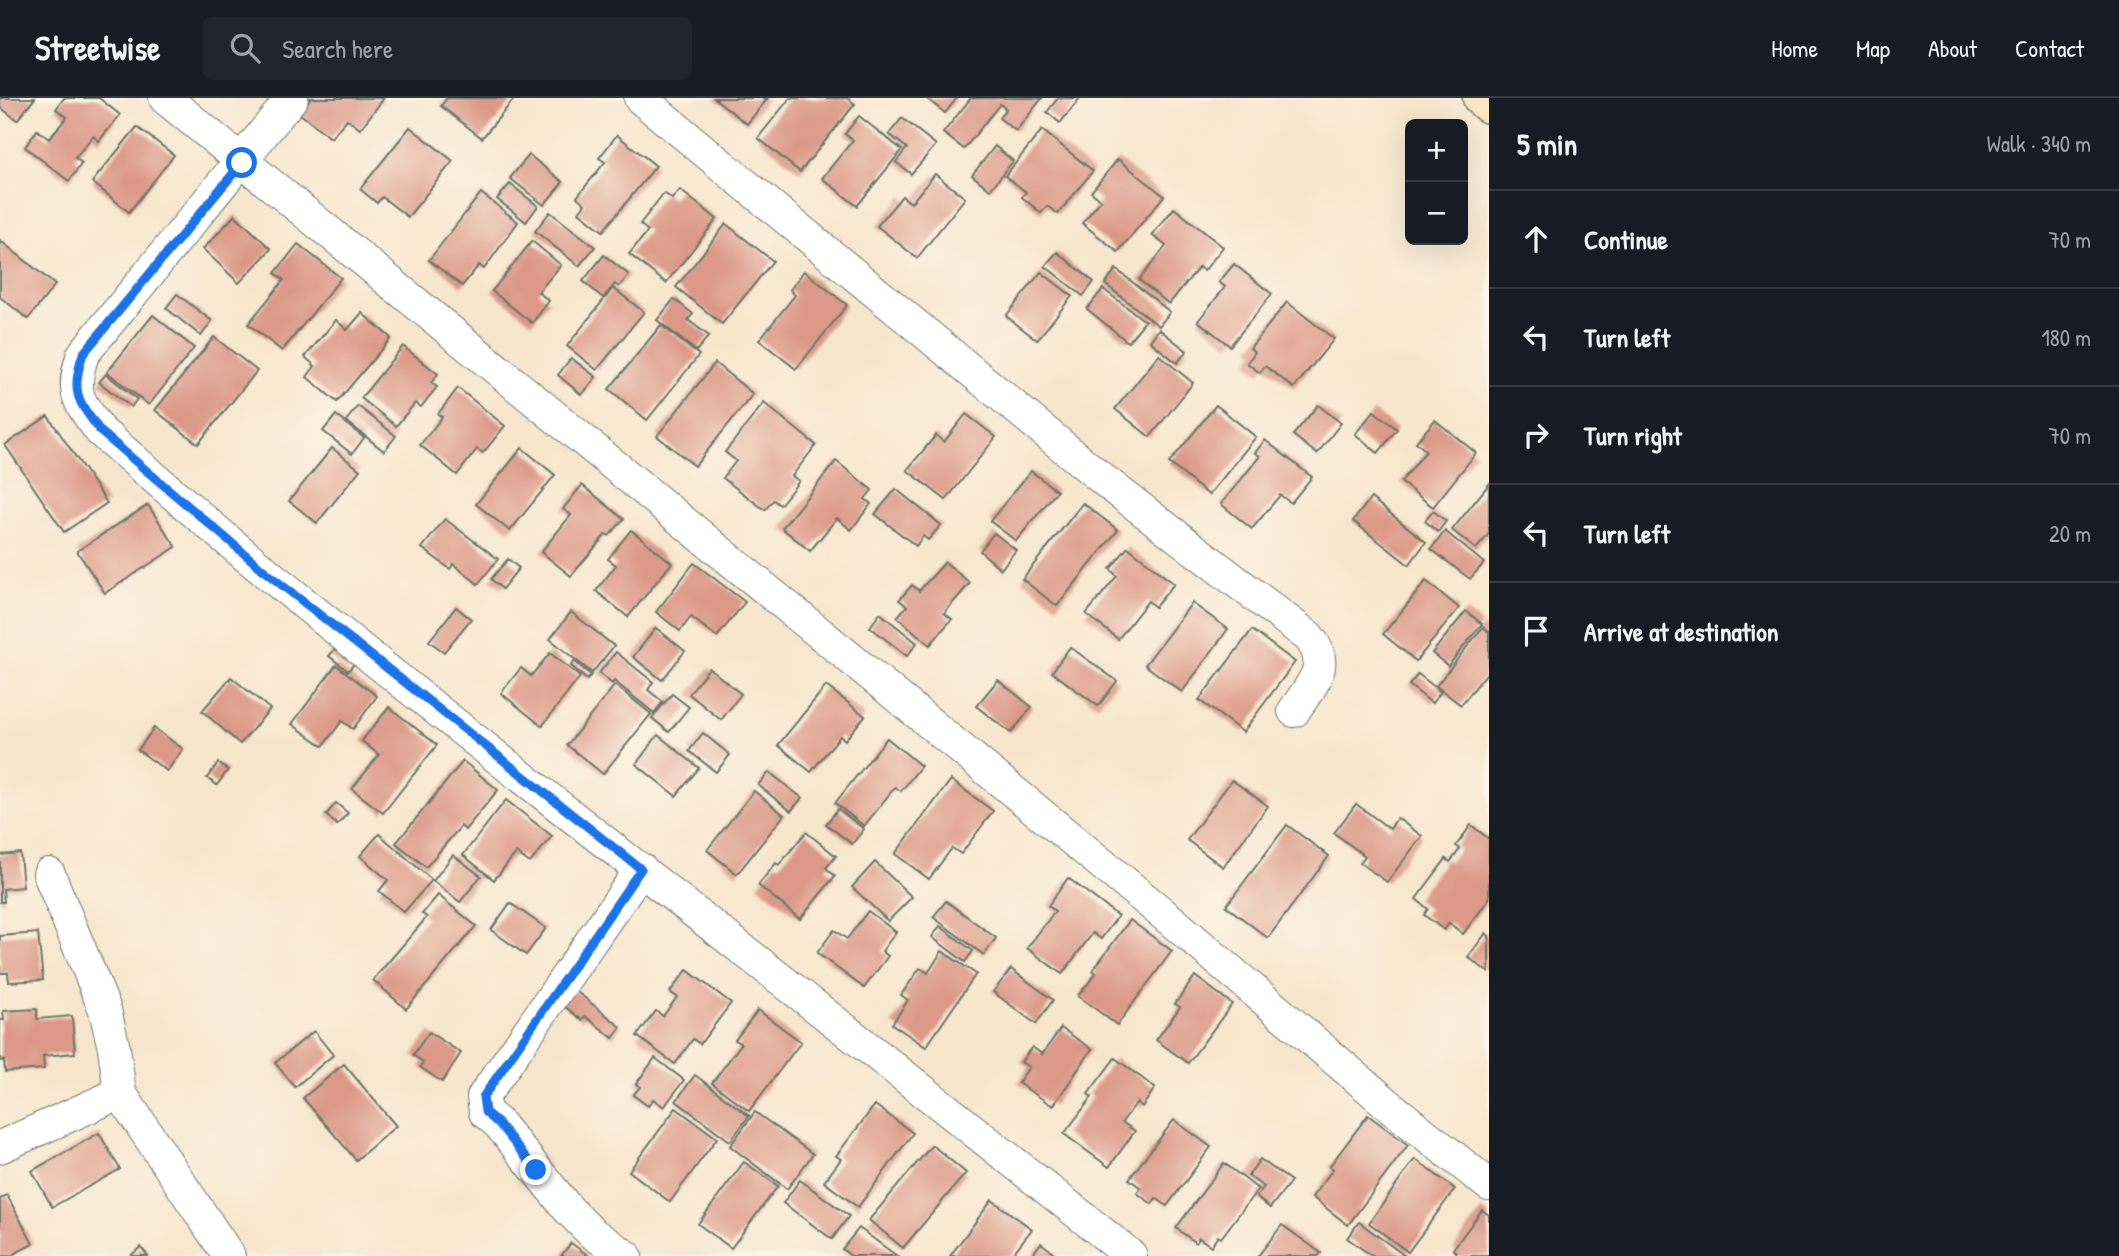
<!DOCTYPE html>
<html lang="en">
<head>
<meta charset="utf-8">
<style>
  body { margin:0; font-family:"Patrick Hand",sans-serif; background:#20242c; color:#f1f3f6 }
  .controls { position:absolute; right:21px; top:21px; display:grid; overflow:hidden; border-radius:10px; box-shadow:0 7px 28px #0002 }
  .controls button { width:63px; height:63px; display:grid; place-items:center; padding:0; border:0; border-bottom:2px solid #363941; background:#171b24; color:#f1f3f6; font:35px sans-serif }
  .stop { position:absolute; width:21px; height:21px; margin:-16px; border:5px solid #1a73e8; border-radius:50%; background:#fff }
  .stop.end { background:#1a73e8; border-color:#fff; box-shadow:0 2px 7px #0008 }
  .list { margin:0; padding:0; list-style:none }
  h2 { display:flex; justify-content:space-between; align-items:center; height:91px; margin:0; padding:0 28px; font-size:30px }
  h2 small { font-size:23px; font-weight:400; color:#9ea1a6 }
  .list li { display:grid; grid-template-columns:46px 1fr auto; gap:21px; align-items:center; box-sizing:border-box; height:98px; padding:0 28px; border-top:2px solid #363941 }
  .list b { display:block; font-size:26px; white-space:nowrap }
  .list em { font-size:23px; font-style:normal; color:#9ea1a6 }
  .icon { flex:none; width:38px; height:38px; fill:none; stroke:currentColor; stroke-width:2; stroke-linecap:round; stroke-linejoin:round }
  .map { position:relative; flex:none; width:1489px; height:1158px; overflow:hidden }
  header { display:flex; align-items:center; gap:42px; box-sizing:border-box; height:98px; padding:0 35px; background:#171b24; border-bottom:2px solid #363941 }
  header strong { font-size:33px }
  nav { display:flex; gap:38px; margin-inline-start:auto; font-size:24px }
  .search { width:490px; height:63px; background:#20242c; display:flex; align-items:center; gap:18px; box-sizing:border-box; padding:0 24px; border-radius:10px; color:#9ea1a6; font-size:26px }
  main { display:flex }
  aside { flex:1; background:#171b24 }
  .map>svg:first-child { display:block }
</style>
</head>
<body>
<header>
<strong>Streetwise</strong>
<div class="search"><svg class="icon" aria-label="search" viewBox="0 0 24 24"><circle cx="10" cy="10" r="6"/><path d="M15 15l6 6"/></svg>Search here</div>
<nav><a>Home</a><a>Map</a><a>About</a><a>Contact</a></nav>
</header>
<main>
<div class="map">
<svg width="1489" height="1158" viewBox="0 0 1489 1158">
  <rect width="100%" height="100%" fill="#fcf5e5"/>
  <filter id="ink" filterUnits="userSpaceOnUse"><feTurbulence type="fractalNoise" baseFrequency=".0143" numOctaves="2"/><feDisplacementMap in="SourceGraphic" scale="14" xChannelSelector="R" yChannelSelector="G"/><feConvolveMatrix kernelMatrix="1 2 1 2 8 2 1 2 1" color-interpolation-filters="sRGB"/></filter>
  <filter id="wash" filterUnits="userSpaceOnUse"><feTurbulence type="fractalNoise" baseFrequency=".00686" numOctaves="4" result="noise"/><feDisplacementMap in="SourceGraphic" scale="28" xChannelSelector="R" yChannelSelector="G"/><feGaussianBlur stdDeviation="1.57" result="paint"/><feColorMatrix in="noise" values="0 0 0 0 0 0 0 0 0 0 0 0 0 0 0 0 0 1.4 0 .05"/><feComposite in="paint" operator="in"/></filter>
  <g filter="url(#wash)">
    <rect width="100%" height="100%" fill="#f7e6ce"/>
    <g id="blocks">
      <g fill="#dc9989">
        <polygon points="0,0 35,0 17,22 0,9"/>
        <polygon points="64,0 99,0 120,17 99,43 93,38 75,60 82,65 69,83 25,49 37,32 49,41 67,19 56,11"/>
        <polygon points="311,0 384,0 360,31 347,21 331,40 299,15"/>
        <polygon points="447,0 515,0 482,40 441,8"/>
        <polygon points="714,0 768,0 747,26"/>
        <polygon points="790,0 847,0 855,6 800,74 758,40"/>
        <polygon points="926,0 957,0 945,15"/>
        <polygon points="971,0 1042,0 1016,33 999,20 1006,11 1000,6 964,51 943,35"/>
        <polygon points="1058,0 1080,0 1060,25 1047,14"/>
        <polygon points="859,18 902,52 857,108 822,80 853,42 845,36"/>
        <polygon points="902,20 936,47 911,76 896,64 907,50 889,36"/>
        <polygon points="137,29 174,57 129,114 92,84"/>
        <polygon points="410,29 453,63 408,119 382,99 377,105 360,91"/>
        <polygon points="1042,32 1093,73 1058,116 1047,108 1041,115 1022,99 1026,94 1005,78"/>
        <polygon points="617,37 656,68 603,133 579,114 585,106 577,99 605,64 599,60"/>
        <polygon points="995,48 1013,63 990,92 972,77"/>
        <polygon points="529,57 563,84 544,107 510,80"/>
        <polygon points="1118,61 1164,98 1118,154 1082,125 1101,102 1091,94"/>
        <polygon points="935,76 965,100 917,160 877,128 902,98 911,105"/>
        <polygon points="510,86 538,108 526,124 497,101"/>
        <polygon points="680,92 717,121 666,185 629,156 648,133 640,126 664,95 672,101"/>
        <polygon points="481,95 518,124 484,171 479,167 462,188 429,162"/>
        <polygon points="1174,110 1223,149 1204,173 1199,169 1169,206 1139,182 1166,148 1152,137"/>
        <polygon points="550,114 595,149 579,168 535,133"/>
        <polygon points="235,117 271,151 239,185 203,151"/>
        <polygon points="726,126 773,163 722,226 676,189"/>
        <polygon points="0,142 55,187 28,221 0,199"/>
        <polygon points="532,143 561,167 538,194 549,203 532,225 492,193"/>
        <polygon points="298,146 341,180 282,253 248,226 284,182 275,175"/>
        <polygon points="1057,154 1094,184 1083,198 1045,168"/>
        <polygon points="604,157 629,177 619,189 615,186 603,200 583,183"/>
        <polygon points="1234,166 1272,196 1230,248 1198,223 1225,189 1219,184"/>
        <polygon points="1116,171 1170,214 1159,228 1105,186"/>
        <polygon points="804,173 847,207 796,271 759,242 795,197 790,192"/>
        <polygon points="1041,174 1072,198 1037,242 1006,218"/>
        <polygon points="613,190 644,214 597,272 567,248"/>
        <polygon points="1103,191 1145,223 1128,244 1087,211"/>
        <polygon points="177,196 212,223 201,238 166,210"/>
        <polygon points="674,201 693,216 688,222 709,238 696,253 657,222"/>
        <polygon points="1287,204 1334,241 1294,290 1265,268 1260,275 1247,265 1255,254 1250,250"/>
        <polygon points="362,215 391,240 337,304 307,279 315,268 305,259 336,222 347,232"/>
        <polygon points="153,217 194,250 149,307 107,274"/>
        <polygon points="661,227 699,257 647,322 609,291"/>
        <polygon points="1159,231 1187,253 1177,265 1150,243"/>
        <polygon points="214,239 257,273 198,346 155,312"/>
        <polygon points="403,248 438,276 431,285 437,289 421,309 415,305 396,328 361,300"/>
        <polygon points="1159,257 1193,285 1150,339 1115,311"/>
        <polygon points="571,260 596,279 582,297 558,277"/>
        <polygon points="715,265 753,296 695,368 657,338"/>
        <polygon points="106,276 137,301 131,309 99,284"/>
        <polygon points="458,290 505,328 483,355 477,351 457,377 420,347 442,319 438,316"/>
        <polygon points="764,305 816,347 792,378 799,383 780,407 773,402 765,412 723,380 736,363 725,354"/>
        <polygon points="1216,307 1256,339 1209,397 1169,365"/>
        <polygon points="1318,307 1341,325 1317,356 1293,337"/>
        <polygon points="358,308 396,338 384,353 346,323"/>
        <polygon points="1374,313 1397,331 1378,355 1355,336"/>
        <polygon points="966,316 996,339 946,402 907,372 936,337 944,344"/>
        <polygon points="336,317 364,340 352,356 323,333"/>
        <polygon points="48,318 107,405 64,434 5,347"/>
        <polygon points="1435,322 1476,355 1433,409 1401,384 1426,353 1416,344"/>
        <polygon points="1265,342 1312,379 1291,405 1280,397 1252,431 1221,406 1260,358 1255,355"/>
        <polygon points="332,350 360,372 317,425 289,403"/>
        <polygon points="522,350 555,377 510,433 476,406"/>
        <polygon points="836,363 872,392 865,401 871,406 851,432 837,420 810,453 782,430"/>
        <polygon points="1031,373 1057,393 1016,443 990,423"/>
        <polygon points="1489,386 1489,436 1476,451 1452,432"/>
        <polygon points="582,387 624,421 609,438 606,436 571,478 541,454 571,417 563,411"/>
        <polygon points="896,391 941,427 928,442 923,438 916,448 875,416"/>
        <polygon points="1371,400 1426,444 1409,467 1353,423"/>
        <polygon points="1083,405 1118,432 1057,508 1022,481"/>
        <polygon points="148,407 176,449 105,495 77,453"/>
        <polygon points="1433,413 1446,423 1438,434 1425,423"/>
        <polygon points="445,421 498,461 478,486 453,466 450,471 422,450"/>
        <polygon points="631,432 672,465 628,519 596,493 616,467 608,461"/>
        <polygon points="1445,433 1484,465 1470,481 1431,451"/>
        <polygon points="994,435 1016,452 1001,471 980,453"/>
        <polygon points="1128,449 1174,486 1155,509 1148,503 1118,541 1086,516 1117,478 1110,471"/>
        <polygon points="508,461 519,470 502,491 491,481"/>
        <polygon points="945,464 970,485 944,515 952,521 930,547 897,519 907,508 899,502 912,487 919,493"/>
        <polygon points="694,465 745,504 717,539 691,519 680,533 656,514"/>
        <polygon points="1426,483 1459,510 1416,563 1383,536"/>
        <polygon points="1192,505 1228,531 1182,594 1145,567"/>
        <polygon points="456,509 471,521 444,554 429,543"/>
        <polygon points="1466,513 1482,526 1448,568 1432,555"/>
        <polygon points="571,514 614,548 592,575 550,541"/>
        <polygon points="880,515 917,545 907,558 870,529"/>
        <polygon points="1483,529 1489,534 1489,579 1486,576 1461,607 1436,588"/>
        <polygon points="656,530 685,553 662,582 633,559"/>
        <polygon points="1252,532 1295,564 1243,634 1199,602"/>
        <polygon points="339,546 358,561 348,573 329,558"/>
        <polygon points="1070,549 1117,583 1098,608 1052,574"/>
        <polygon points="616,554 653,584 648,592 663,604 654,615 614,583 612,586 599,575"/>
        <polygon points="550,555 580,579 542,628 501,595 521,570 531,578"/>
        <polygon points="574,563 591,577 587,582 571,568"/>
        <polygon points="336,567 377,598 353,631 342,623 323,648 292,626"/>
        <polygon points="709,570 741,596 721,622 689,596"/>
        <polygon points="1418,576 1441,594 1432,605 1409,587"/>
        <polygon points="231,579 270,611 240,646 202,613"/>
        <polygon points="998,582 1032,609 1011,635 976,608"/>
        <polygon points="615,587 651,616 603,676 567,647"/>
        <polygon points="826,588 865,618 845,642 840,638 811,674 778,647"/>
        <polygon points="672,596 689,609 669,634 652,620"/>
        <polygon points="389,609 437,647 383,715 352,691 379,657 362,643"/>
        <polygon points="154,630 183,651 167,673 138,652"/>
        <polygon points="703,635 730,657 716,674 689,653"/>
        <polygon points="658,637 699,670 676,698 636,666"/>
        <polygon points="887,640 921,668 901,693 895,689 864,728 835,705"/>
        <polygon points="463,663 498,692 465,732 461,728 426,769 396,745"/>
        <polygon points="218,665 228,672 217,687 207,680"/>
        <polygon points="769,674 802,700 791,713 758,687"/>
        <polygon points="951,682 993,713 961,756 952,750 929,781 895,756"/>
        <polygon points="1232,682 1268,708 1223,769 1187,742"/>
        <polygon points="754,693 784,717 737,776 707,752"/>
        <polygon points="506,702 552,738 530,765 516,755 494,782 463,757"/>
        <polygon points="336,705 348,715 337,727 326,717"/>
        <polygon points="1356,706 1390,731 1397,720 1422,738 1387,784 1360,765 1365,758 1334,735"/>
        <polygon points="838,711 864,731 852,746 826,726"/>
        <polygon points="1287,727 1329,758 1268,840 1226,808"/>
        <polygon points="1471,727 1489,741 1489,801 1463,836 1449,825 1444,832 1424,817 1428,811 1416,801 1446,761 1450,764 1460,751 1456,748"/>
        <polygon points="806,734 836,758 826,770 835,778 800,821 758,787 776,765 779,767"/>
        <polygon points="379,736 432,782 404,814 379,793 388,782 360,758"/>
        <polygon points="20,755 23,789 3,791 4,804 0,804 0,757"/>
        <polygon points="453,757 481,778 460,804 433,783"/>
        <polygon points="875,764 912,799 888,823 852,789"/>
        <polygon points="1068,780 1118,818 1101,841 1093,835 1062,876 1027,850 1055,813 1048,808"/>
        <polygon points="438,797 476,828 406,911 373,882 427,819 422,816"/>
        <polygon points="946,803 996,840 984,857 933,819"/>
        <polygon points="510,805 546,830 526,857 491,832"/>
        <polygon points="868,813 896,834 882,853 888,858 864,890 817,855 834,832 847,841"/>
        <polygon points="1130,822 1172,853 1117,927 1078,898 1096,875 1093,872"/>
        <polygon points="940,828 973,853 965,864 932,839"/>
        <polygon points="38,835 43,882 9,884 8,875 0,875 0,838"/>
        <polygon points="1486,835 1489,838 1489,875 1468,859"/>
        <polygon points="942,853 976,876 926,949 892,926 908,902 901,897 920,870 928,875"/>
        <polygon points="1011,871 1053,902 1036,926 993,894"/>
        <polygon points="687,872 731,905 700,946 693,941 675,966 637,938 656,913 663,918 677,899 670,894"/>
        <polygon points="1195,878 1232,906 1188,965 1156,942 1180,909 1175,906"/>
        <polygon points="571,889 621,929 613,940 585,918 582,922 559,904"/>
        <polygon points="37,911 37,921 72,918 75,955 43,958 44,971 5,974 4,962 0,963 0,922 4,922 3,913"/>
        <polygon points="758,912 801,944 749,1013 712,985 741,946 735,942"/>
        <polygon points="1061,930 1092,951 1053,1008 1018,985 1029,969 1021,964 1032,949 1042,956"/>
        <polygon points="314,933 333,957 295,989 275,965"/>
        <polygon points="429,934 461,955 442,984 420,969 423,964 413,957"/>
        <polygon points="655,960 684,982 664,1009 653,1001 648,1008 633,997 640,989 636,986"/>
        <polygon points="1115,960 1155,990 1142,1009 1137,1004 1122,1024 1135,1033 1109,1069 1064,1036 1092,999 1088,996"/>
        <polygon points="344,966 396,1028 356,1062 303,1000"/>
        <polygon points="695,977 749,1018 730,1043 676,1003"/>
        <polygon points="875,1007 913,1035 858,1109 824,1084 841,1061 836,1058"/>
        <polygon points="676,1010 717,1040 670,1104 629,1073"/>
        <polygon points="755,1014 813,1056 787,1091 730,1048"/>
        <polygon points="1368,1017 1408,1047 1348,1127 1312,1099 1333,1071 1329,1069"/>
        <polygon points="1174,1022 1211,1049 1167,1108 1156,1100 1152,1106 1137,1095 1141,1090 1129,1081"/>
        <polygon points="99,1035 120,1071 52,1109 32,1073"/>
        <polygon points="932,1047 966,1075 903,1150 869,1122"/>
        <polygon points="1260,1061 1291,1083 1270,1110 1256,1099 1264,1089 1248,1078"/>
        <polygon points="1415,1061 1455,1091 1408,1154 1369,1125"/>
        <polygon points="744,1064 778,1088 731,1150 698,1126"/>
        <polygon points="1224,1065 1258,1091 1221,1140 1218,1138 1211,1148 1199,1140 1196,1145 1176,1130"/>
        <polygon points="800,1082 849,1118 832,1141 783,1105"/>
        <polygon points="7,1097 33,1146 10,1158 0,1158 0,1101"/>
        <polygon points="992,1102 1032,1131 1011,1158 950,1158"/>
        <polygon points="1482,1112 1489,1117 1489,1158 1454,1158 1457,1154 1453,1151"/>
        <polygon points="1359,1124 1405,1158 1372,1158 1347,1140"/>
        <polygon points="1282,1127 1321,1155 1318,1158 1258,1158"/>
        <polygon points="859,1130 897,1158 851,1158 842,1151"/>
        <polygon points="571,1145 589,1158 561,1158"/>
        <polygon points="1041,1145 1058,1158 1031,1158"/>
        <polygon points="141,1149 148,1158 130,1158"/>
      </g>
    </g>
  </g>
  <g filter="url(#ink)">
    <use href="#blocks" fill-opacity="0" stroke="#6b786a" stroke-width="2"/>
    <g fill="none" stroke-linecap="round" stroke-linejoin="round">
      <defs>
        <g id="minor">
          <polyline points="165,0 1173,824 1397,1014 1489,1087"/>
          <path d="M292 0 83 256C70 295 78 303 101 334 159 383 215 433 273 480 555 710 847 929 1131 1158"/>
          <path d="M640 0 1106 384 1309 539C1333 569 1310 587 1294 613"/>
          <polyline points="49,776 105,912 114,950 120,995 229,1158"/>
          <polyline points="0,1049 120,995"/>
          <polyline points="626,1158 592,1135 569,1112 499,1026 485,1014 483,999 641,771"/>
        </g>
        <polyline id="secondary" points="1482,0 1489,6"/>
      </defs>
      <use href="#minor" stroke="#6b786a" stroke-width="34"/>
      <use href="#secondary" stroke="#6b786a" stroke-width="41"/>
      <use href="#minor" stroke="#fff" stroke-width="32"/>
      <use href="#secondary" stroke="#fbe6c4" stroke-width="38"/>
    </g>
  </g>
  <g fill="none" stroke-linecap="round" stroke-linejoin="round" filter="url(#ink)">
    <path stroke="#1a73e8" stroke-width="9" d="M242 65 83 256C70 295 78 303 101 334L273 480 641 771 483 999 485 1014 499 1026 536 1072"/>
  </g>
</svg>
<div class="controls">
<button>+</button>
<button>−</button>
</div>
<div class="stop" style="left:242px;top:65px"></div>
<div class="stop end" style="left:536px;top:1072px"></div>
</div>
<aside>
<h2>5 min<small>Walk · 340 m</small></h2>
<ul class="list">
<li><svg class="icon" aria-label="ahead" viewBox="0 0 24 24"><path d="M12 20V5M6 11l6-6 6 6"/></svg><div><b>Continue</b></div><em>70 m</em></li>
<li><svg class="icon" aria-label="left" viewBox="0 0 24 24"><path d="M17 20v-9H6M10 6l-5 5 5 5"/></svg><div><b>Turn left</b></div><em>180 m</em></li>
<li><svg class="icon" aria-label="right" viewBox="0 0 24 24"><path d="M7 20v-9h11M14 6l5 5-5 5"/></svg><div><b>Turn right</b></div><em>70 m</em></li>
<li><svg class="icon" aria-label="left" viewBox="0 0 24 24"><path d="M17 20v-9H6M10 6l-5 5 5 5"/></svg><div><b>Turn left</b></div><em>20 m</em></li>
<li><svg class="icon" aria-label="arrive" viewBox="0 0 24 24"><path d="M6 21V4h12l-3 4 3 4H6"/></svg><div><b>Arrive at destination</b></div></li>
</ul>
</aside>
</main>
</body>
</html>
